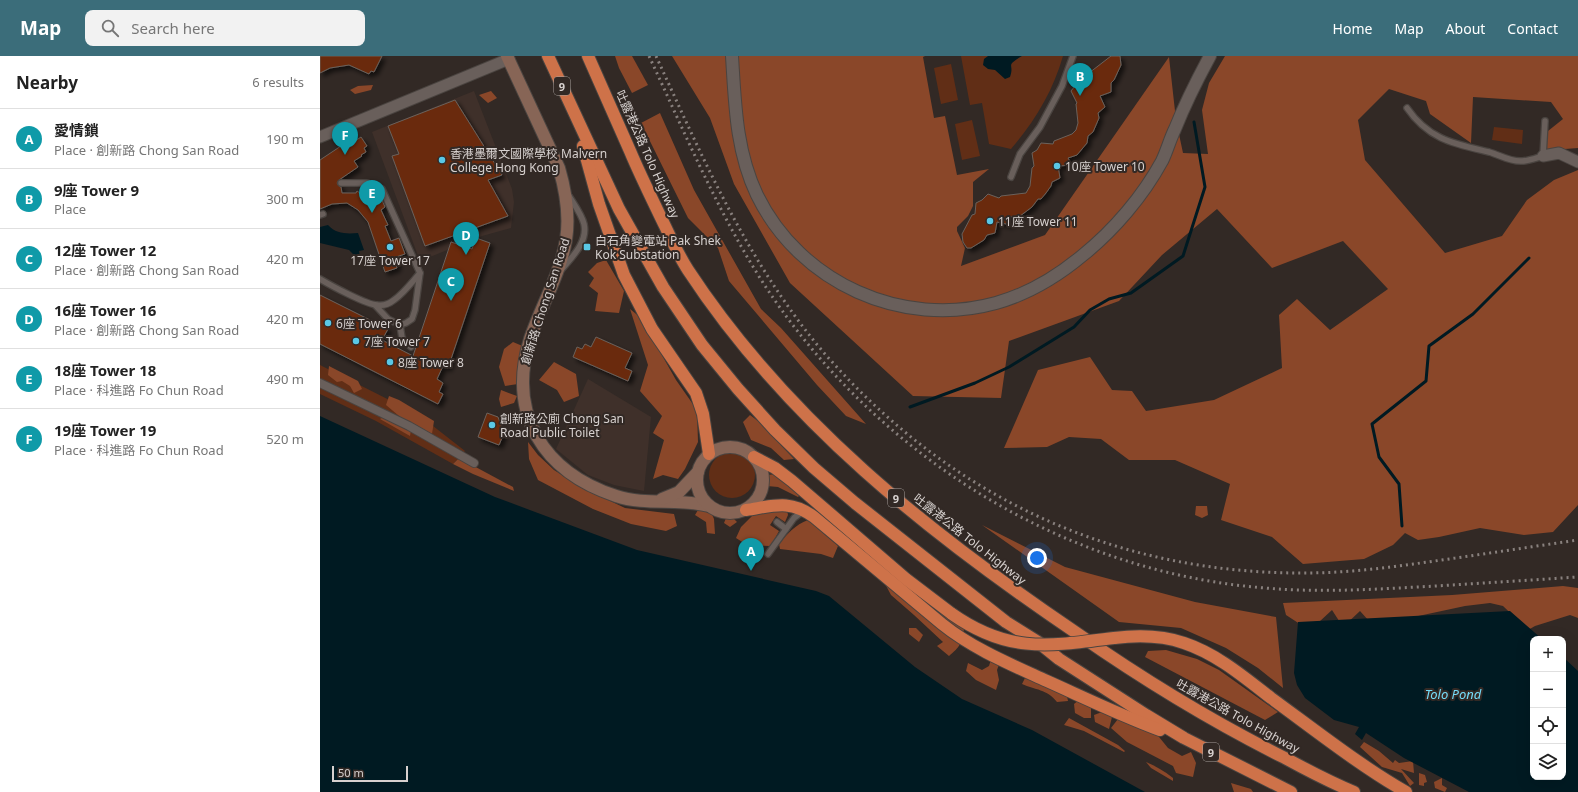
<!DOCTYPE html>
<html lang="en">
<head>
<meta charset="utf-8">
<style>
  body { margin:0; font-family:"Noto Sans","Noto Sans TC",sans-serif; background:#f2f2f2; color:#222 }
  .controls { position:absolute; right:12px; bottom:12px; display:grid; overflow:hidden; border-radius:8px; box-shadow:0 4px 16px #0002 }
  .controls button { width:36px; height:36px; display:grid; place-items:center; padding:0; border:0; border-bottom:1px solid #e0e0e0; background:#fff; color:#222; font:20px sans-serif }
  .scale { position:absolute; left:12px; bottom:10px; width:76px; box-sizing:border-box; padding-left:4px; border:2px solid #d7d1cf; border-top:0; font-size:11px; line-height:14px; white-space:nowrap; color:#d7d1cf; -webkit-text-stroke:3px #322925; paint-order:stroke }
  .you { position:absolute; left:717px; top:502px; width:14px; height:14px; margin:-10px; border:3px solid #fff; border-radius:50%; background:#1a73e8; box-shadow:0 0 0 6px #1a73e833 }
  .badge { display:grid; place-items:center; width:26px; height:26px; border-radius:50%; background:#3b6d7a; color:#fff; font-size:13px; font-weight:700 }
  .pin { position:absolute; translate:-50% -33px; filter:drop-shadow(0 1px 2px #0008) }
  .pin::after { content:''; position:absolute; top:21px; width:14px; height:12px; background:inherit; clip-path:polygon(0 0,100% 0,50% 100%) }
  .list { margin:0; padding:0; list-style:none }
  h2 { display:flex; justify-content:space-between; align-items:center; height:52px; margin:0; padding:0 16px; font-size:17px }
  h2 small { font-size:13px; font-weight:400; color:#767676 }
  .list li { display:grid; grid-template-columns:26px 1fr auto; gap:12px; align-items:center; box-sizing:border-box; height:60px; padding:0 16px; border-top:1px solid #e0e0e0 }
  .list b { display:block; font-size:15px; white-space:nowrap }
  .list p { margin:0; font-size:13px; white-space:nowrap; color:#767676 }
  .list em { font-size:13px; font-style:normal; color:#767676 }
  .icon { flex:none; width:22px; height:22px; fill:none; stroke:currentColor; stroke-width:2; stroke-linecap:round; stroke-linejoin:round }
  .map { position:relative; flex:none; width:1258px; height:736px; overflow:hidden }
  header { display:flex; align-items:center; gap:24px; box-sizing:border-box; height:56px; padding:0 20px; background:#3b6d7a; color:#fff }
  header strong { font-size:19px }
  nav { display:flex; gap:22px; margin-inline-start:auto; font-size:14px }
  .search { width:280px; height:36px; background:#f2f2f2; display:flex; align-items:center; gap:10px; box-sizing:border-box; padding:0 14px; border-radius:8px; color:#767676; font-size:15px }
  main { display:flex }
  aside { flex:1; background:#fff }
  .map>svg:first-child { display:block }
</style>
</head>
<body>
<header>
<strong>Map</strong>
<div class="search"><svg class="icon" aria-label="search" viewBox="0 0 24 24"><circle cx="10" cy="10" r="6"/><path d="M15 15l6 6"/></svg>Search here</div>
<nav><a>Home</a><a>Map</a><a>About</a><a>Contact</a></nav>
</header>
<main>
<aside>
<h2>Nearby<small>6 results</small></h2>
<ul class="list">
<li><span class="badge" style="background:#0f9aa8">A</span><div><b>愛情鎖</b><p>Place · 創新路 Chong San Road</p></div><em>190 m</em></li>
<li><span class="badge" style="background:#0f9aa8">B</span><div><b>9座 Tower 9</b><p>Place</p></div><em>300 m</em></li>
<li><span class="badge" style="background:#0f9aa8">C</span><div><b>12座 Tower 12</b><p>Place · 創新路 Chong San Road</p></div><em>420 m</em></li>
<li><span class="badge" style="background:#0f9aa8">D</span><div><b>16座 Tower 16</b><p>Place · 創新路 Chong San Road</p></div><em>420 m</em></li>
<li><span class="badge" style="background:#0f9aa8">E</span><div><b>18座 Tower 18</b><p>Place · 科進路 Fo Chun Road</p></div><em>490 m</em></li>
<li><span class="badge" style="background:#0f9aa8">F</span><div><b>19座 Tower 19</b><p>Place · 科進路 Fo Chun Road</p></div><em>520 m</em></li>
</ul>
</aside>
<div class="map">
<svg width="1258" height="736" viewBox="0 0 1258 736">
  <defs>
    <filter id="shadow"><feDropShadow dx="3.5" dy="3.5" stdDeviation="2" flood-color="#0009"/></filter>
  </defs>
  <rect width="100%" height="100%" fill="#322925"/>
  <g fill="#3f302a">
    <polygon points="154,35 192,133 194,146 191,172 162,180 100,205 52,76"/>
    <polygon points="268,323 331,361 324,435 294,429 268,419 236,393"/>
  </g>
  <g fill="#612e16">
    <path d="M641 0H743C733 35 715 65 691 93L669 88 662 47 650 49Z"/>
    <polygon points="631,8 638,44 621,48 614,12"/>
    <polygon points="652,64 660,100 642,104 635,68"/>
    <polygon points="1174,71 1203,74 1202,88 1172,84"/>
    <polygon points="0,309 99,359 145,395 133,408 56,365 0,338"/>
    <circle cx="412" cy="419" r="23"/>
  </g>
  <g fill="#8a4729">
    <polygon points="295,0 312,0 328,29 312,37 299,12"/>
    <polygon points="352,0 605,0 603,1 614,62 625,60 637,119 669,113 653,126 653,150 648,160 637,171 637,175 645,192 641,210 725,179 849,1 856,64 863,97 888,98 882,54 889,27 905,0 1258,0 1258,92 1245,93 1227,102 1223,79 1243,63 1231,46 1153,41 1151,87 1110,58 1106,45 1069,33 1038,64 1045,104 1125,197 1182,180 1207,144 1234,124 1258,114 1258,449 1233,476 1204,479 1160,472 1119,481 1098,484 1085,477 1073,489 1044,503 983,508 952,481 901,464 910,428 855,404 809,404 781,383 749,381 727,391 684,392 718,314 770,301 792,334 812,335 826,355 894,344 962,312 959,259 977,243 1010,274 1068,233 1023,185 952,212 897,153 842,199 799,245 689,285 681,342 593,340 470,227 414,128 390,62"/>
    <polygon points="53,29 51,34 35,38 30,34 38,30"/>
    <polygon points="171,35 177,42 168,47 159,39"/>
    <polygon points="340,57 374,134 441,253 461,272 546,368 526,360 497,329 409,225 398,192 368,162 321,67"/>
    <polygon points="286,204 304,235 299,257 275,255 278,237 269,230 274,222 268,216 277,207"/>
    <polygon points="310,253 321,262 356,324 377,354 378,386 365,413 358,423 343,419 333,423 344,384 333,377 342,360 320,335 328,309"/>
    <polygon points="193,286 212,294 210,312 198,328 185,330 179,311 184,293"/>
    <polygon points="234,306 256,318 259,340 244,346 237,334 219,324"/>
    <polygon points="9,310 38,325 42,333 34,337 30,330 22,325 17,326 8,319"/>
    <polygon points="181,334 197,340 194,347 181,351 179,343"/>
    <polygon points="69,340 79,344 114,365 112,378 85,365 66,349"/>
    <polygon points="430,359 438,365 474,403 464,404 451,392 431,384 423,366"/>
    <polygon points="65,360 91,374 90,380 60,363"/>
    <polygon points="208,386 218,399 234,414 261,431 305,452 354,458 357,470 346,475 311,468 273,453 218,424 209,403"/>
    <polygon points="139,402 193,431 194,435 153,418 133,408"/>
    <polygon points="455,418 480,439 478,441 458,431 447,430 448,419"/>
    <polygon points="876,450 887,450 888,459 882,462 875,459"/>
    <polygon points="378,454 391,456 394,463 395,478 387,477 386,466 375,459"/>
    <polygon points="467,454 468,459 465,466 456,460 450,469 459,475 451,490 427,489 416,482 421,471 435,457"/>
    <polygon points="406,462 413,462 417,466 410,471 404,467"/>
    <path d="M488 464 518 490 513 502 501 498 460 493 459 488C468 477 475 469 488 464Z"/>
    <polygon points="662,469 745,511 875,546 956,561 963,632 938,612 906,592 861,572 799,566"/>
    <path d="M563 524 603 554 620 557 644 573C642 587 640 591 629 600L617 590 623 586 594 559 571 539Z"/>
    <polygon points="1243,530 1258,532 1258,562 1250,559 1215,570 1208,574 1183,550 1170,547 1145,550 1089,562 1049,565 1040,555 1023,571 1012,554 999,566 986,572 966,559 963,547 1132,539"/>
    <polygon points="589,572 596,572 603,579 599,586 589,578"/>
    <polygon points="846,594 877,603 899,614 958,656 945,664 825,601 828,595"/>
    <polygon points="672,600 680,606 677,614 679,624 676,634 656,624 646,615 648,607 662,614 669,610"/>
    <path d="M705 622 720 624 747 640 748 645 737 646C727 633 715 634 702 628Z"/>
    <polygon points="759,644 771,649 771,662 764,662 755,657 754,648"/>
    <polygon points="782,656 792,661 789,673 775,666 774,659"/>
    <polygon points="749,662 798,689 805,695 804,696 764,675 744,669"/>
    <polygon points="798,663 806,667 823,671 835,676 848,692 862,700 871,696 876,707 873,721 856,717 853,710 807,686 791,672"/>
    <polygon points="1044,686 1059,695 1073,707 1075,704 1079,707 1093,705 1094,717 1081,713 1094,727 1090,730 1082,717 1062,711 1040,691"/>
    <path d="M826 706C836 710 844 715 853 722V725L831 712Z"/>
    <polygon points="1099,717 1105,719 1107,726 1104,727 1104,730 1099,729"/>
    <polygon points="1122,722 1122,729 1127,732 1125,736 1115,732 1114,726"/>
    <polygon points="911,727 931,733 933,736 914,736"/>
  </g>
  <g fill="#001a22">
    <path d="M668 0H702C684 11 695 7 690 21L685 23 675 14 668 13 663 9 664 3Z"/>
    <path d="M8 169C16 178 27 178 38 177L44 194 39 195 40 201 34 199 29 194 0 187V171Z"/>
    <polygon points="0,360 175,441 317,494 496,535 509,540 595,611 642,643 712,674 825,736 0,736"/>
    <polygon points="1190,555 1222,583 1213,583 1213,721 1243,721 1243,601 1258,615 1258,736 1149,736 1084,702 1046,677 1042,684 1035,678 1039,671 1014,664 985,642 977,629 974,617 978,566"/>
  </g>
  <g fill="none" stroke-linecap="round" stroke-linejoin="round">
    <g stroke="#001a22" stroke-width="3">
      <polyline points="590,351 655,327 689,311 754,271 770,254 789,243 811,237 863,200 885,131 874,66"/>
      <polyline points="1082,470 1079,428 1059,401 1052,368 1106,325 1109,290 1153,258 1209,202"/>
    </g>
  </g>
  <g fill="#6a2b09" stroke="#6b615c" filter="url(#shadow)">
    <polygon points="0,0 62,0 54,16 51,15 49,18 29,9 10,12 0,17"/>
    <polygon points="791,0 800,0 801,9 794,24 791,27 791,36 780,40 785,51 778,57 779,62 773,76 768,80 767,87 757,99 748,102 752,109 738,110 740,122 732,126 731,130 726,137 721,143 718,143 712,151 700,160 689,161 691,169 677,166 675,177 667,179 664,184 651,192 647,192 643,186 642,178 652,159 655,158 656,147 662,144 668,138 679,142 681,140 706,137 710,130 712,112 714,110 712,97 717,94 721,87 733,88 734,85 752,78 756,74 758,67 756,48 757,47 751,35 755,30 756,24 758,22 768,20 769,17"/>
    <polygon points="135,44 182,119 168,124 188,160 105,190 72,100 79,98 68,70"/>
    <polygon points="41,81 47,90 44,92 46,96 41,99 42,100 34,105 38,111 19,124 17,127 19,130 21,131 22,137 36,137 37,135 40,137 42,133 55,141 59,138 61,142 65,151 61,154 68,169 65,170 71,185 79,182 85,198 76,201 78,208 76,209 77,212 65,216 48,166 38,154 27,147 12,148 0,153 0,104 24,88 26,91"/>
    <polygon points="156,182 170,187 128,312 123,310 117,323 123,327 119,336 123,338 118,348 0,288 0,239 68,273 62,284 93,300 131,186 152,193"/>
    <polygon points="276,281 312,297 305,312 312,315 308,325 253,301 257,291 262,293 265,288 271,291"/>
    <polygon points="167,357 178,361 184,377 179,389 158,381"/>
  </g>
  <g fill="none" stroke-linecap="round" stroke-linejoin="round">
    <defs>
      <g id="service">
        <path d="M1087 52C1109 84 1135 88 1169 96 1180 99 1190 106 1202 105 1209 105 1216 102 1223 100L1225 65"/>
        <polyline points="691,121 700,98 720,71 742,30 753,0"/>
        <polyline points="21,127 47,127 62,133 100,217 95,254 92,263 86,267 80,269 68,263 55,249"/>
        <polyline points="0,159 3,158"/>
        <path d="M242 213C252 201 268 186 264 168 262 159 254 148 249 140"/>
        <path d="M0 223C10 229 47 249 57 249 63 250 69 248 74 244 84 237 92 226 100 217"/>
        <polyline points="80,269 82,282 91,291"/>
        <polyline points="457,466 466,473"/>
        <polyline points="448,498 474,462 483,455"/>
      </g>
      <polyline id="pedestrian" points="0,327 89,370 154,407"/>
      <g id="minor">
        <polyline points="0,81 189,3"/>
        <polyline points="1223,100 1239,97 1258,106"/>
      </g>
      <path id="tertiary" d="M412 0C415 48 416 95 437 139 480 227 582 273 676 247 708 238 738 220 763 199 794 174 823 140 842 105 847 95 850 83 855 73 865 48 877 24 890 0"/>
      <g id="secondary">
        <path d="M187 0 239 112C246 136 250 159 246 184 240 219 221 250 210 283 187 358 223 416 296 440 326 450 358 442 389 450"/>
        <circle cx="410" cy="424" r="33"/>
        <polyline points="342,443 359,436 378,416"/>
      </g>
      <g id="motorway">
        <polyline points="228,0 299,153 343,231 382,289 418,333 455,374 494,412 535,447 686,566 718,586 739,603 826,659 864,682 971,736"/>
        <path d="M268 0C282 32 296 64 310 95 321 121 333 145 345 170 352 185 359 200 368 214 467 365 610 478 758 578 824 624 893 666 965 702 987 714 1010 726 1034 736"/>
        <polyline points="263,90 279,148 304,219 332,273 376,337 383,358 389,398"/>
        <polyline points="434,401 455,412 472,425 586,523 632,558"/>
        <path d="M426 454C453 450 470 443 494 461L622 568C653 593 692 609 727 625 765 642 802 660 840 674"/>
        <path d="M794 582C818 579 841 579 864 587 897 598 924 621 951 642 995 674 1039 709 1086 736"/>
      </g>
    </defs>
    <use href="#service" stroke="#4a4440" stroke-width="8"/>
    <use href="#pedestrian" stroke="#4a4440" stroke-width="10"/>
    <use href="#minor" stroke="#4a4440" stroke-width="13"/>
    <use href="#tertiary" stroke="#4a4440" stroke-width="14"/>
    <use href="#secondary" stroke="#4a4440" stroke-width="14"/>
    <use href="#motorway" stroke="#4a4440" stroke-width="14"/>
    <use href="#service" stroke="#695f5b" stroke-width="5.5"/>
    <use href="#pedestrian" stroke="#695f5b" stroke-width="8"/>
    <use href="#minor" stroke="#695f5b" stroke-width="11"/>
    <use href="#tertiary" stroke="#695f5b" stroke-width="12"/>
    <use href="#secondary" stroke="#876556" stroke-width="12"/>
    <use href="#motorway" stroke="#ce7249" stroke-width="12"/>
    <g stroke="#89817e" stroke-width="3" stroke-dasharray="2 4" stroke-linecap="butt">
      <path d="M329 0C364 75 396 152 440 222 550 395 740 516 945 532 1003 537 1059 533 1116 530 1164 527 1211 524 1258 521"/>
      <path d="M336 0C370 74 403 150 447 219 467 250 489 281 514 308 638 445 800 518 985 517 1036 517 1086 509 1136 502 1177 496 1217 490 1258 484"/>
    </g>
    <defs>
      <path id="motorway-bridge" d="M632 558C689 598 730 590 794 582"/>
    </defs>
    <use href="#motorway-bridge" stroke="#4a4440" stroke-width="14" stroke-linecap="butt"/>
    <use href="#motorway-bridge" stroke="#ce7249" stroke-width="12"/>
  </g>
  <g fill="#5ac8e6" stroke="#322925" stroke-width="1.5">
    <circle cx="122" cy="104" r="4"/>
    <circle cx="737" cy="110" r="4"/>
    <circle cx="670" cy="165" r="4"/>
    <circle cx="70" cy="191" r="4"/>
    <rect x="263" y="187" width="8" height="8" rx="2"/>
    <circle cx="8" cy="267" r="4"/>
    <circle cx="36" cy="285" r="4"/>
    <circle cx="70" cy="306" r="4"/>
    <circle cx="172" cy="369" r="4"/>
  </g>
  <g text-anchor="middle" dominant-baseline="central" stroke-width="4" stroke-linejoin="round" paint-order="stroke">
    <g fill="#322925" stroke="#a69f9c" stroke-width="1">
      <rect x="234" y="21" width="16" height="18" rx="3"/>
      <rect x="568" y="433" width="16" height="18" rx="3"/>
      <rect x="883" y="687" width="16" height="18" rx="3"/>
    </g>
    <g font-size="11" font-weight="bold" fill="#d7d1cf">
      <text x="242" y="30">9</text>
      <text x="576" y="442">9</text>
      <text x="891" y="696">9</text>
    </g>
    <g font-size="12" fill="#d7d1cf" stroke="#322925" text-anchor="start">
      <text x="130" y="97">香港墨爾文國際學校 Malvern<tspan x="130" dy="14">College Hong Kong</tspan></text>
      <text x="745" y="110">10座 Tower 10</text>
      <text x="678" y="165">11座 Tower 11</text>
      <text x="275" y="184">白石角變電站 Pak Shek<tspan x="275" dy="14">Kok Substation</tspan></text>
      <text x="70" y="204" text-anchor="middle">17座 Tower 17</text>
      <text x="16" y="267">6座 Tower 6</text>
      <text x="44" y="285">7座 Tower 7</text>
      <text x="78" y="306">8座 Tower 8</text>
      <text x="180" y="362">創新路公廁 Chong San<tspan x="180" dy="14">Road Public Toilet</tspan></text>
    </g>
    <g font-size="12" fill="#d7d1cf" stroke="#322925">
      <text transform="translate(328 98) rotate(66)">吐露港公路 Tolo Highway</text>
      <text transform="translate(225 245) rotate(-72)">創新路 Chong San Road</text>
      <text transform="translate(650 483) rotate(38)">吐露港公路 Tolo Highway</text>
      <text transform="translate(918 660) rotate(29)">吐露港公路 Tolo Highway</text>
    </g>
    <g font-size="13" font-style="italic" fill="#75dcf9" stroke="#322925">
      <text x="1133" y="638">Tolo Pond</text>
    </g>
  </g>
</svg>
<div class="controls">
<button>+</button>
<button>−</button>
<button><svg class="icon" aria-label="locate" viewBox="0 0 24 24"><circle cx="12" cy="12" r="6"/><path d="M12 2v4M12 18v4M2 12h4M18 12h4"/></svg></button>
<button><svg class="icon" aria-label="layers" viewBox="0 0 24 24"><path d="M12 4l9 5-9 5-9-5zM3 14l9 5 9-5"/></svg></button>
</div>
<div class="scale">50 m</div>
<div class="you"></div>
<div class="pin badge" style="left:431px;top:515px;background:#0f9aa8">A</div>
<div class="pin badge" style="left:760px;top:40px;background:#0f9aa8">B</div>
<div class="pin badge" style="left:131px;top:245px;background:#0f9aa8">C</div>
<div class="pin badge" style="left:146px;top:199px;background:#0f9aa8">D</div>
<div class="pin badge" style="left:52px;top:157px;background:#0f9aa8">E</div>
<div class="pin badge" style="left:25px;top:99px;background:#0f9aa8">F</div>
</div>
</main>
</body>
</html>
